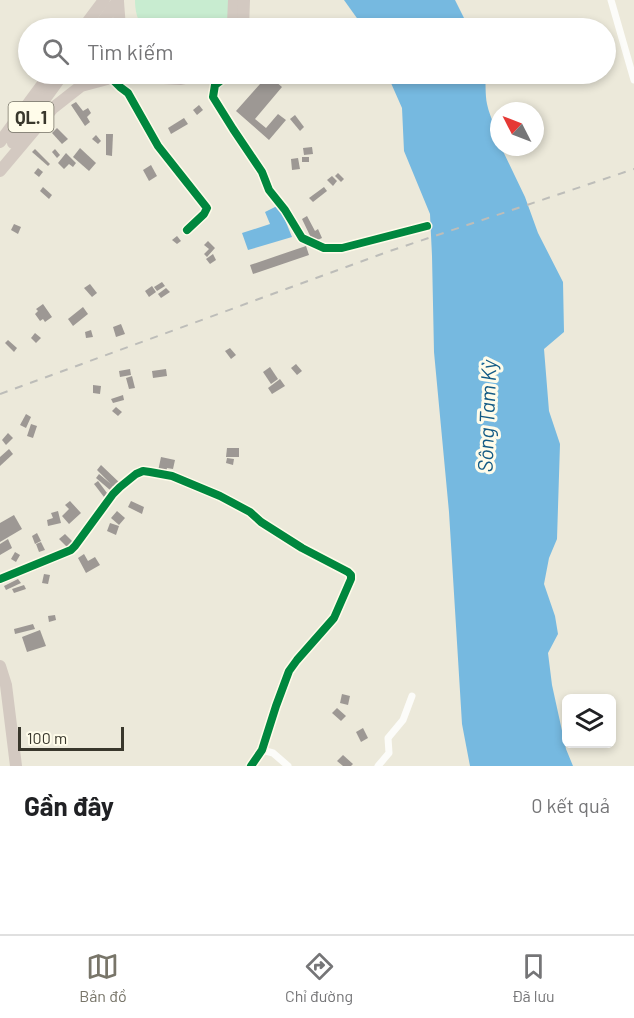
<!DOCTYPE html>
<html lang="vi">
<head>
<meta charset="utf-8">
<style>
  body { margin:0; font-family:Barlow,sans-serif; background:#f2f2f2; color:#202124 }
  .controls { position:absolute; right:18px; bottom:18px; display:grid; overflow:hidden; border-radius:9px; box-shadow:0 3px 9px #0003 }
  .controls button { width:54px; height:54px; display:grid; place-items:center; padding:0; border:0; border-bottom:2px solid #e0e0e0; background:#fff; color:#202124; font:30px sans-serif }
  .compass { position:absolute; left:490px; top:102px; width:54px; height:54px; border-radius:50%; background:#fff; box-shadow:0 3px 9px #0003; rotate:312deg }
  .scale { position:absolute; left:18px; bottom:15px; width:106px; box-sizing:border-box; padding-left:6px; border:3px solid #39372c; border-top:0; font-size:16px; line-height:21px; white-space:nowrap; color:#39372c; -webkit-text-stroke:4px #fffcea; paint-order:stroke }
  .list { margin:0; padding:0; list-style:none }
  h2 { display:flex; justify-content:space-between; align-items:center; height:78px; margin:0; padding:0 24px; font-size:26px }
  h2 small { font-size:20px; font-weight:400; color:#757577 }
  .icon { flex:none; width:33px; height:33px; fill:none; stroke:currentColor; stroke-width:2; stroke-linecap:round; stroke-linejoin:round }
  .map { position:relative; flex:none; width:634px; height:766px; overflow:hidden }
  .search { position:absolute; background:#fff; box-shadow:0 3px 9px #0003; left:18px; right:18px; top:18px; height:66px; display:flex; align-items:center; gap:15px; box-sizing:border-box; padding:0 21px; border-radius:33px; color:#757577; font-size:22px }
  .sheet { height:168px; background:#fff }
  nav { display:flex; justify-content:space-around; align-items:center; box-sizing:border-box; height:84px; border-top:2px solid #e0e0e0; background:#fff; font-size:16px; color:#757577 }
  nav a { display:grid; justify-items:center; gap:3px }
  nav .on { color:#787569 }
  .map>svg:first-child { display:block }
</style>
</head>
<body>
<div class="map">
<svg width="634" height="766" viewBox="0 0 634 766">
  <rect width="100%" height="100%" fill="#ece9da"/>
  <path fill="#c8ecd0" d="M135 0H231L228 17 221 28H143C137 20 135 10 135 0Z"/>
  <g fill="#76b9e0">
    <polygon points="344,0 455,0 469,28 364,28"/>
    <path d="M387 74H485C486 83 485 94 487 104 490 119 499 131 499 147H501L525 197 538 233 563 282 564 332 544 349 549 411 560 444 557 539 549 558 544 584 555 616 558 634 548 653 552 685 566 749 573 766H470L462 724 449 512 434 352 432 256 430 214 404 151 402 108Z"/>
    <polygon points="279,205 292,237 248,250 242,233 270,224 265,212"/>
  </g>
  <g fill="#9d9894">
    <polygon points="268,75 282,87 255,119 266,128 278,114 286,120 269,140 236,111"/>
    <polygon points="76,102 83,111 88,108 91,113 87,117 90,122 85,126 71,105"/>
    <polygon points="199,105 203,110 197,115 193,110"/>
    <polygon points="295,115 304,127 300,131 290,119"/>
    <polygon points="184,118 188,124 171,134 168,128"/>
    <polygon points="57,128 68,139 62,144 52,133"/>
    <polygon points="106,134 113,134 112,156 106,155"/>
    <polygon points="96,135 101,141 98,144 92,139"/>
    <polygon points="312,147 313,154 304,155 303,148"/>
    <polygon points="80,148 96,163 89,171 73,157"/>
    <polygon points="35,149 50,164 48,166 32,152"/>
    <polygon points="55,149 60,155 57,158 52,152"/>
    <polygon points="66,153 76,163 73,167 69,164 64,169 58,163"/>
    <rect x="302" y="157" width="7" height="5"/>
    <polygon points="298,158 300,169 292,170 291,159"/>
    <polygon points="151,165 157,176 149,181 143,170"/>
    <polygon points="38,168 43,172 39,177 34,173"/>
    <polygon points="338,173 344,179 341,182 335,176"/>
    <polygon points="332,176 337,181 333,186 327,180"/>
    <polygon points="43,187 52,195 49,199 40,191"/>
    <polygon points="324,187 327,191 313,202 309,198"/>
    <polygon points="307,216 315,231 318,229 322,238 313,242 302,219"/>
    <polygon points="14,224 21,227 18,234 11,230"/>
    <polygon points="177,236 181,241 177,244 172,240"/>
    <polygon points="208,241 215,248 207,257 204,254 209,249 204,245"/>
    <polygon points="306,246 309,255 253,274 250,265"/>
    <polygon points="213,254 216,260 210,264 206,259"/>
    <polygon points="162,282 165,286 157,291 154,287"/>
    <polygon points="90,284 97,293 92,297 84,288"/>
    <polygon points="152,286 156,292 149,297 145,291"/>
    <polygon points="166,288 170,292 161,298 158,294"/>
    <polygon points="43,304 52,317 45,322 43,319 40,321 35,314 38,311 36,309"/>
    <polygon points="83,307 88,314 73,326 68,319"/>
    <polygon points="121,324 125,334 116,337 113,327"/>
    <polygon points="91,330 93,337 86,338 85,332"/>
    <polygon points="35,333 41,338 36,343 31,338"/>
    <polygon points="8,340 17,348 14,352 5,343"/>
    <polygon points="230,348 236,355 231,359 225,351"/>
    <polygon points="296,364 302,371 297,375 291,368"/>
    <polygon points="270,367 278,379 271,384 263,372"/>
    <polygon points="130,369 131,375 120,377 119,371"/>
    <polygon points="166,369 167,376 153,378 152,371"/>
    <polygon points="132,376 135,388 129,389 126,378"/>
    <polygon points="280,379 285,386 272,394 268,388"/>
    <polygon points="93,385 101,386 100,394 93,393"/>
    <polygon points="123,395 124,400 113,403 111,399"/>
    <polygon points="116,407 122,412 118,416 112,411"/>
    <polygon points="26,414 31,417 26,428 20,425"/>
    <polygon points="31,424 37,426 33,438 27,436"/>
    <polygon points="8,433 13,438 6,445 2,440"/>
    <polygon points="227,448 239,448 239,457 226,457"/>
    <polygon points="9,449 13,454 0,466 0,457"/>
    <polygon points="161,457 175,460 173,469 167,468 166,473 158,471"/>
    <polygon points="227,458 234,459 233,465 226,463"/>
    <polygon points="101,465 122,485 117,490 113,486 110,490 96,478 99,474 111,484 97,470"/>
    <polygon points="98,481 107,493 104,497 94,484"/>
    <polygon points="70,501 81,513 69,524 62,516 69,509 65,505"/>
    <polygon points="131,501 144,507 142,514 128,507"/>
    <polygon points="58,511 61,523 48,526 47,520 53,518 51,513"/>
    <polygon points="117,511 125,518 119,525 111,518"/>
    <polygon points="14,515 22,529 0,542 0,523"/>
    <polygon points="110,523 119,526 116,535 107,531"/>
    <polygon points="37,533 41,541 35,544 32,536"/>
    <polygon points="65,534 73,542 67,547 59,539"/>
    <polygon points="8,539 12,548 0,555 0,544"/>
    <polygon points="41,542 45,550 39,552 36,544"/>
    <polygon points="15,552 20,555 16,562 11,559"/>
    <polygon points="84,554 88,561 95,557 100,565 86,573 78,558"/>
    <polygon points="44,574 50,575 48,584 42,583"/>
    <polygon points="18,579 21,583 6,590 4,586"/>
    <polygon points="24,585 26,589 14,593 12,589"/>
    <polygon points="55,615 56,620 49,622 48,616"/>
    <polygon points="33,624 35,629 15,634 14,629"/>
    <polygon points="40,630 46,646 27,652 22,637"/>
    <polygon points="342,694 350,696 348,705 340,703"/>
    <polygon points="337,708 346,716 341,721 332,713"/>
    <polygon points="363,728 368,738 361,742 356,732"/>
    <polygon points="343,755 353,764 351,766 343,766 337,761"/>
  </g>
  <g fill="none" stroke-linecap="round" stroke-linejoin="round">
    <g stroke="#fcfcf9" stroke-width="7">
      <polyline points="611,0 634,80"/>
      <polyline points="111,78 120,87 128,93 158,146 207,208 204,214 187,230"/>
      <polyline points="0,579 71,550 75,546 113,494 120,487 136,474 143,471 150,472 172,476 220,496 250,512 261,522 302,548 348,572 351,575 351,579 334,618 297,660 289,671 276,706 262,750 251,766"/>
      <polyline points="262,750 273,753 288,766"/>
      <polyline points="378,766 389,753 388,738 403,720 412,696"/>
    </g>
    <g stroke="#d3c9c1" stroke-width="12">
      <polyline points="118,2 120,28"/>
      <polyline points="83,28 104,0"/>
      <polyline points="98,28 118,0"/>
      <polyline points="230,28 233,24 234,0"/>
      <polyline points="243,28 244,0"/>
      <polyline points="0,142 50,74"/>
      <polyline points="13,143 63,74"/>
      <polyline points="0,171 53,108 81,86 111,78 147,77 181,79 205,74"/>
      <polyline points="0,666 6,685 16,766"/>
    </g>
    <polyline stroke="#bdbdb9" stroke-width="2" stroke-dasharray="8 8" stroke-linecap="butt" points="0,394 387,252 634,169"/>
    <defs>
      <g id="cycleway">
        <polyline points="229,74 215,85 213,97 233,129 262,172 269,190 285,210 302,238 324,248 342,248 427,226"/>
        <polyline points="111,78 120,87 128,93 158,146 207,208 204,214 187,230"/>
        <polyline points="0,579 71,550 75,546 113,494 120,487 136,474 143,471 150,472 172,476 220,496 250,512 261,522 302,548 348,572 351,575 351,579 334,618 297,660 289,671 276,706 262,750 251,766"/>
      </g>
    </defs>
    <use href="#cycleway" stroke="#fffcea" stroke-width="11"/>
    <use href="#cycleway" stroke="#00873e" stroke-width="8"/>
  </g>
  <g text-anchor="middle" dominant-baseline="central" stroke-width="6" stroke-linejoin="round" paint-order="stroke">
    <rect fill="#fffcea" stroke="#747265" stroke-width="1.5" x="8.5" y="102" width="45" height="30" rx="4.5"/>
    <g font-size="18" font-weight="bold" fill="#39372c">
      <text x="31" y="117">QL.1</text>
    </g>
    <g font-size="21" font-style="italic" fill="#135a84" stroke="#fffcea">
      <text transform="translate(486 416) rotate(-88)">Sông Tam Kỳ</text>
    </g>
  </g>
</svg>
<div class="controls">
<button><svg class="icon" aria-label="layers" viewBox="0 0 24 24"><path d="M12 4l9 5-9 5-9-5zM3 14l9 5 9-5"/></svg></button>
</div>
<svg class="compass" viewBox="-18 -18 36 36"><path d="M0-13l5 13h-10z" fill="#e53935"/><path d="M0 13l5-13h-10z" fill="#757577"/></svg>
<div class="scale">100 m</div>
<div class="search"><svg class="icon" aria-label="search" viewBox="0 0 24 24"><circle cx="10" cy="10" r="6"/><path d="M15 15l6 6"/></svg>Tìm kiếm</div>
</div>
<section class="sheet">
<h2>Gần đây<small>0 kết quả</small></h2>
<ul class="list">
</ul>
</section>
<nav>
<a class="on"><svg class="icon" aria-label="map" viewBox="0 0 24 24"><path d="M3 6l6-2 6 2 6-2v14l-6 2-6-2-6 2zM9 4v14M15 6v14"/></svg>Bản đồ</a>
<a><svg class="icon" aria-label="directions" viewBox="0 0 24 24"><path d="M12 3l9 9-9 9-9-9zM9 14v-3h6M13 9l2 2-2 2"/></svg>Chỉ đường</a>
<a><svg class="icon" aria-label="saved" viewBox="0 0 24 24"><path d="M7 4h10v16l-5-4-5 4z"/></svg>Đã lưu</a>
</nav>
</body>
</html>
